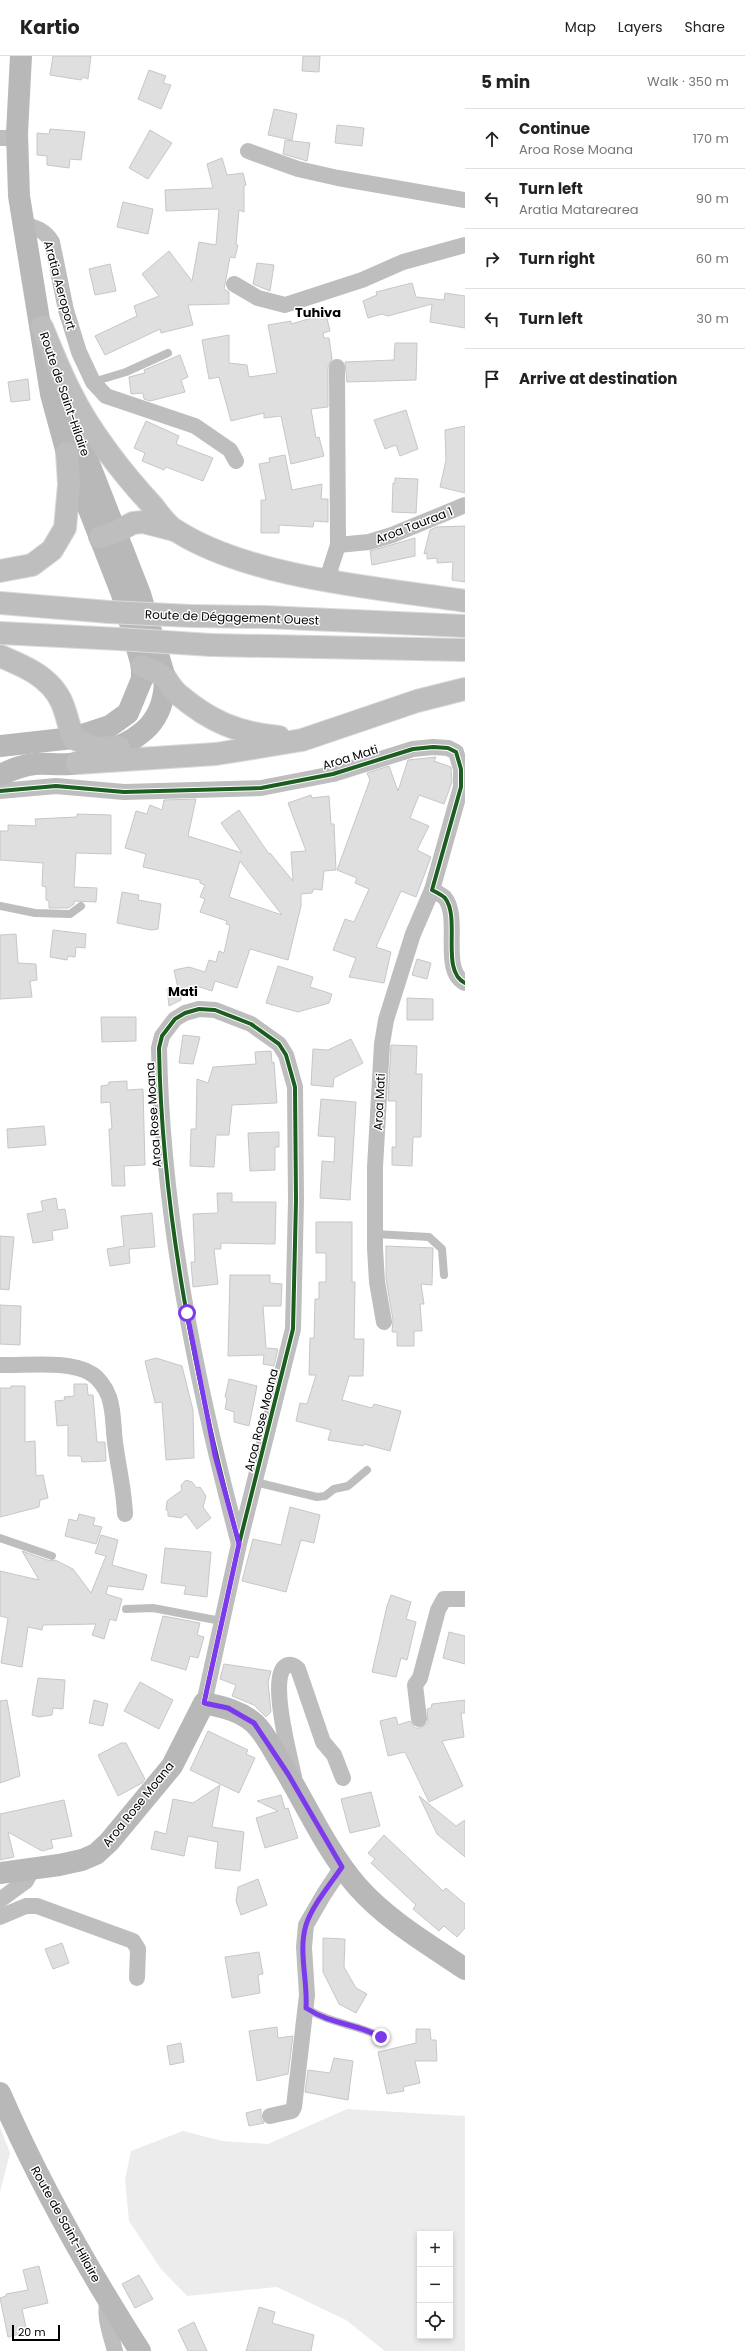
<!DOCTYPE html>
<html lang="en">
<head>
<meta charset="utf-8">
<style>
  body { margin:0; font-family:Poppins,sans-serif; background:#f2f2f2; color:#222 }
  .controls { position:absolute; right:12px; bottom:12px; display:grid; overflow:hidden; border-radius:0px; box-shadow:0 2px 6px #0003 }
  .controls button { width:36px; height:36px; display:grid; place-items:center; padding:0; border:0; border-bottom:1px solid #e0e0e0; background:#fff; color:#222; font:20px sans-serif }
  .scale { position:absolute; left:12px; bottom:10px; width:48px; box-sizing:border-box; padding-left:4px; border:2px solid #000; border-top:0; font-size:11px; line-height:14px; white-space:nowrap; color:#000; -webkit-text-stroke:3px #fff; paint-order:stroke }
  .stop { position:absolute; width:12px; height:12px; margin:-9px; border:3px solid #7c3aed; border-radius:50%; background:#fff }
  .stop.end { background:#7c3aed; border-color:#fff; box-shadow:0 1px 4px #0008 }
  .list { margin:0; padding:0; list-style:none }
  h2 { display:flex; justify-content:space-between; align-items:center; height:52px; margin:0; padding:0 16px; font-size:17px }
  h2 small { font-size:13px; font-weight:400; color:#767676 }
  .list li { display:grid; grid-template-columns:26px 1fr auto; gap:12px; align-items:center; box-sizing:border-box; height:60px; padding:0 16px; border-top:1px solid #e0e0e0 }
  .list b { display:block; font-size:15px; white-space:nowrap }
  .list p { margin:0; font-size:13px; white-space:nowrap; color:#767676 }
  .list em { font-size:13px; font-style:normal; color:#767676 }
  .icon { flex:none; width:22px; height:22px; fill:none; stroke:currentColor; stroke-width:2; stroke-linecap:round; stroke-linejoin:round }
  .map { position:relative; flex:none; width:465px; height:2295px; overflow:hidden }
  header { display:flex; align-items:center; gap:24px; box-sizing:border-box; height:56px; padding:0 20px; background:#fff; border-bottom:1px solid #e0e0e0 }
  header strong { font-size:19px }
  nav { display:flex; gap:22px; margin-inline-start:auto; font-size:14px }
  main { display:flex }
  aside { flex:1; background:#fff }
  .map>svg:first-child { display:block }
</style>
</head>
<body>
<header>
<strong>Kartio</strong>
<nav><a>Map</a><a>Layers</a><a>Share</a></nav>
</header>
<main>
<div class="map">
<svg width="465" height="2295" viewBox="0 0 465 2295">
  <rect width="100%" height="100%" fill="#fff"/>
  <g fill="#ececec" fill-rule="evenodd">
    <path d="M347 2053 465 2060V2295H385L346 2264 277 2231 187 2240 161 2213 129 2165 125 2123 131 2095 183 2075 222 2085 268 2088ZM420 2178H450V2280H420Z"/>
    <polygon points="0,2071 10,2097 0,2136"/>
  </g>
  <g fill="#dfdfdf" stroke="#c7c7c7" fill-rule="evenodd">
    <polygon points="53,0 91,0 88,23 83,21 81,24 50,19"/>
    <polygon points="303,0 320,0 319,16 302,15"/>
    <polygon points="149,14 166,20 163,27 171,29 161,53 138,43"/>
    <polygon points="274,53 297,58 292,84 268,79"/>
    <polygon points="337,69 364,72 362,90 335,87"/>
    <polygon points="50,73 85,76 81,104 70,103 69,112 47,109 47,100 37,99 37,77 49,78"/>
    <polygon points="150,74 172,87 148,123 129,112"/>
    <polygon points="285,84 310,87 307,105 283,98"/>
    <polygon points="222,102 227,119 243,117 246,129 244,130 244,156 239,154 236,189 238,189 235,202 230,201 224,233 229,236 229,248 188,249 193,269 161,277 160,273 105,299 95,280 137,260 134,250 159,240 142,218 169,195 192,225 199,186 216,189 219,153 166,155 165,134 213,132 207,108"/>
    <polygon points="123,146 153,153 148,178 117,171"/>
    <polygon points="257,207 274,209 270,235 253,228"/>
    <polygon points="110,208 116,235 95,239 89,213"/>
    <polygon points="412,227 416,241 444,244 445,237 465,240 465,272 430,266 432,248 388,260 382,258 368,262 363,245 377,239 376,236"/>
    <polygon points="326,258 330,275 323,277 324,282 329,282 332,303 328,311 328,351 311,353 316,382 319,381 324,400 291,408 281,360 264,362 264,357 231,365 219,321 209,323 202,284 229,279 229,307 247,309 249,321 277,317 268,269 291,265 291,268"/>
    <polygon points="395,287 417,287 416,324 347,326 345,306 394,304"/>
    <polygon points="180,299 188,321 181,324 185,336 150,345 144,343 143,337 131,338 129,321 145,317 144,314"/>
    <polygon points="28,323 30,344 11,346 8,326"/>
    <polygon points="406,354 418,393 400,400 396,389 385,393 374,364"/>
    <polygon points="146,365 179,380 176,388 213,402 203,425 166,411 164,414 142,405 145,397 134,392"/>
    <polygon points="465,370 465,437 440,431 446,404 445,374"/>
    <polygon points="285,399 292,434 322,428 321,443 328,443 328,466 314,465 313,471 279,469 279,477 261,477 261,444 266,444 259,408 270,406 269,402"/>
    <polygon points="395,422 418,423 416,457 392,456 393,427 395,427"/>
    <polygon points="465,470 465,526 452,524 453,506 437,507 437,502 427,503 427,497 424,498 430,474 436,471"/>
    <polygon points="415,482 415,500 372,509 370,495"/>
    <polygon points="436,701 434,705 451,711 452,726 444,748 419,739 410,762 429,770 417,794 431,801 416,841 401,835 376,891 391,896 384,927 349,921 356,902 333,894 345,863 354,866 369,833 355,827 357,822 337,814 370,724 367,717 389,710 398,735 408,704"/>
    <path d="M311 739 312 742 329 740 331 768H334L336 814 324 815 322 834 314 833 312 837 301 838V850L288 904 250 893 237 932 215 925 212 935 197 930 195 934 181 932V944L169 950 167 933 178 932 174 914 189 911 205 916 209 904 216 906 219 895 224 897 230 869 226 868 227 865 200 856 205 843 200 841 205 829 200 827V824L143 811 146 798 125 792 136 755 147 758 150 749 162 754 164 744 196 743 188 780 242 797 221 767 239 754 269 798 270 797 293 825 291 796 306 795 288 747ZM240 805 282 859 229 841Z"/>
    <polygon points="77,758 111,759 111,798 76,797 74,831 97,832 96,846 74,845 74,848 68,852 49,852 49,845 46,844 46,831 42,830 43,807 0,804 0,775 8,775 8,769 36,770 35,763 77,761"/>
    <polygon points="122,836 139,839 138,844 161,848 158,873 151,874 117,867"/>
    <polygon points="53,874 86,878 85,892 76,891 75,901 68,900 67,904 50,901"/>
    <polygon points="16,878 18,907 36,908 37,924 30,925 32,941 0,943 0,879"/>
    <polygon points="417,903 431,907 427,923 412,919"/>
    <polygon points="278,910 313,921 310,931 332,938 329,947 298,956 266,947"/>
    <polygon points="407,942 433,943 433,964 407,964"/>
    <polygon points="101,961 136,961 136,985 102,986"/>
    <polygon points="183,979 200,981 193,1008 179,1007"/>
    <polygon points="351,983 363,1007 334,1022 333,1031 311,1029 313,993 328,994"/>
    <polygon points="391,989 417,990 416,1018 422,1018 421,1081 413,1081 412,1110 392,1109 392,1091 396,1091 396,1045 388,1045"/>
    <polygon points="271,995 272,1007 274,1006 277,1047 232,1049 229,1079 216,1079 214,1111 190,1110 191,1073 196,1073 197,1023 208,1027 213,1011 256,1008 255,996"/>
    <polygon points="127,1025 127,1034 143,1033 145,1109 124,1110 125,1130 112,1130 109,1073 112,1073 110,1046 101,1047 101,1030 108,1029 109,1026"/>
    <polygon points="321,1043 356,1046 350,1144 320,1142 322,1105 334,1106 335,1081 318,1080"/>
    <polygon points="44,1070 46,1089 8,1092 7,1073"/>
    <polygon points="279,1076 279,1091 275,1091 275,1114 250,1115 248,1077"/>
    <polygon points="217,1137 232,1137 232,1146 276,1146 275,1188 221,1187 221,1193 214,1193 218,1228 193,1231 191,1206 195,1206 193,1158 218,1157"/>
    <polygon points="56,1142 58,1154 65,1153 68,1172 52,1175 53,1184 33,1187 27,1158 43,1155 41,1145"/>
    <polygon points="152,1157 155,1191 129,1193 130,1207 110,1210 107,1193 124,1190 121,1160"/>
    <polygon points="316,1166 352,1166 352,1226 355,1226 354,1283 364,1283 363,1320 349,1320 342,1344 372,1352 374,1348 401,1355 390,1395 364,1388 363,1390 328,1384 331,1374 296,1365 300,1347 307,1348 316,1319 309,1319 310,1282 314,1282 315,1243 319,1243 319,1226 326,1226 326,1197 316,1197"/>
    <polygon points="0,1180 14,1181 9,1234 0,1233"/>
    <polygon points="386,1190 433,1192 432,1229 421,1228 424,1248 420,1248 422,1275 414,1275 414,1290 397,1290 397,1276 392,1276 393,1264 386,1223"/>
    <polygon points="230,1219 270,1219 270,1227 282,1228 281,1250 263,1250 266,1292 278,1293 274,1310 263,1308 264,1299 228,1300"/>
    <polygon points="0,1249 21,1250 20,1289 0,1288"/>
    <polygon points="156,1302 182,1310 193,1354 194,1402 166,1404 162,1346 155,1347 145,1305"/>
    <polygon points="229,1323 257,1330 249,1370 234,1366 234,1356 225,1353 227,1342 225,1341"/>
    <polygon points="74,1328 87,1328 88,1339 93,1339 97,1386 105,1386 106,1405 82,1406 81,1400 68,1400 68,1369 57,1370 55,1345 65,1344 64,1341 74,1340"/>
    <polygon points="11,1330 25,1330 25,1386 35,1385 36,1420 43,1419 48,1442 40,1444 39,1451 0,1461 0,1332 11,1332"/>
    <polygon points="186,1424 192,1426 197,1432 200,1431 206,1440 203,1451 211,1462 197,1473 186,1458 181,1462 168,1460 168,1455 166,1454 167,1445 182,1434 181,1429"/>
    <polygon points="290,1451 320,1459 314,1487 301,1484 286,1536 242,1525 253,1483 281,1489"/>
    <polygon points="79,1458 95,1462 93,1469 102,1471 96,1488 65,1480 69,1463 77,1465"/>
    <polygon points="101,1479 118,1484 112,1509 147,1519 143,1534 108,1530 106,1538 122,1543 116,1565 110,1563 104,1583 92,1579 96,1568 43,1569 42,1574 28,1571 22,1611 1,1607 8,1562 0,1560 0,1515 39,1524 22,1495 50,1505 55,1504 73,1513 91,1537 106,1500 95,1497"/>
    <polygon points="165,1492 211,1496 207,1541 184,1538 186,1530 161,1527"/>
    <polygon points="391,1539 411,1546 406,1563 416,1566 407,1604 401,1602 396,1621 372,1616 387,1550"/>
    <polygon points="163,1560 200,1567 197,1579 204,1581 198,1602 190,1600 186,1614 151,1604"/>
    <polygon points="449,1576 465,1580 465,1608 443,1602"/>
    <polygon points="224,1608 271,1615 268,1626 271,1656 266,1661 254,1649 232,1640 236,1629 220,1623"/>
    <polygon points="38,1622 65,1624 63,1653 53,1652 52,1659 39,1661 32,1659"/>
    <polygon points="140,1626 173,1644 159,1673 124,1655"/>
    <polygon points="7,1644 20,1720 0,1727 0,1645"/>
    <polygon points="94,1644 108,1648 103,1670 89,1667"/>
    <polygon points="465,1644 465,1657 461,1657 464,1681 442,1685 463,1730 429,1746 405,1696 388,1700 380,1665 396,1661 398,1669 410,1665 415,1672 420,1672 428,1667 427,1653 431,1652 432,1648"/>
    <polygon points="208,1675 248,1694 246,1698 255,1702 239,1737 190,1714"/>
    <polygon points="121,1687 126,1687 145,1723 142,1727 118,1740 98,1699"/>
    <polygon points="220,1729 212,1771 244,1776 240,1815 215,1812 218,1786 188,1780 184,1800 151,1793 155,1775 166,1778 173,1743 193,1747"/>
    <polygon points="371,1736 380,1770 350,1777 341,1743"/>
    <polygon points="281,1739 285,1753 288,1752 298,1782 265,1792 256,1762 278,1755 257,1745"/>
    <polygon points="419,1740 456,1770 465,1764 465,1801 437,1778"/>
    <polygon points="64,1744 72,1780 51,1784 53,1792 42,1795 8,1776 14,1801 0,1804 0,1758"/>
    <polygon points="384,1779 443,1835 446,1832 465,1848 465,1872 457,1881 444,1870 439,1875 413,1853 416,1849 371,1807 375,1803 368,1797"/>
    <polygon points="258,1823 267,1849 241,1859 236,1845 238,1831"/>
    <polygon points="323,1882 345,1883 344,1911 356,1932 367,1938 356,1957 339,1948 323,1916"/>
    <polygon points="62,1887 69,1907 53,1913 45,1893"/>
    <polygon points="259,1896 263,1918 258,1919 260,1937 232,1942 225,1901"/>
    <polygon points="277,1971 278,1982 293,1980 288,2018 257,2025 249,1975"/>
    <polygon points="416,1973 430,1973 431,1984 436,1984 437,2005 415,2005 420,2027 403,2031 404,2035 387,2038 378,1996 416,1987"/>
    <polygon points="181,1987 184,2006 170,2009 167,1990"/>
    <polygon points="334,2002 353,2005 348,2044 305,2036 308,2014 330,2017"/>
    <polygon points="261,2053 261,2062 264,2067 249,2070 246,2057"/>
    <polygon points="39,2210 48,2247 22,2253 27,2276 8,2281 0,2242 6,2240 6,2238 28,2234 23,2214"/>
    <polygon points="139,2219 153,2243 135,2252 122,2228"/>
    <polygon points="259,2251 275,2256 272,2267 314,2279 311,2295 246,2295"/>
    <polygon points="194,2266 207,2295 188,2295 178,2274"/>
  </g>
  <g fill="none" stroke-linecap="round" stroke-linejoin="round">
    <defs>
      <g id="highway">
        <path d="M42 271C51 293 60 316 71 337 89 374 123 418 151 448 158 456 166 469 175 474 249 522 379 532 465 545"/>
        <polyline points="100,481 116,476 133,467 143,466 174,474"/>
        <polyline points="0,515 32,509 52,494 65,472 69,428 67,397"/>
        <polyline points="0,547 109,556"/>
        <polyline points="191,560 265,561 465,570"/>
        <polyline points="0,577 119,583"/>
        <polyline points="211,589 465,594"/>
        <path d="M0 600C24 610 51 621 62 647 67 659 69 671 73 682L95 692 119 691"/>
        <path d="M142 610C148 613 161 617 166 623 170 629 173 634 179 639 211 666 238 677 279 681"/>
        <polyline points="77,707 216,698 302,684 417,645 465,633"/>
      </g>
    </defs>
    <use href="#highway" stroke="#dbdbdb" stroke-width="24"/>
    <g stroke="#bebebe" stroke-width="8">
      <polyline points="93,326 126,316 168,297"/>
      <polyline points="0,850 35,857 70,858 81,850"/>
      <polyline points="375,1178 429,1181 442,1193 444,1219"/>
      <polyline points="255,1426 317,1441 325,1440 334,1433 348,1430 367,1414"/>
      <polyline points="0,1482 52,1500"/>
      <polyline points="126,1553 153,1552 221,1565"/>
      <path d="M306 1952C332 1969 355 1967 381 1981"/>
    </g>
    <g stroke="#bebebe" stroke-width="16">
      <polyline points="0,82 17,82"/>
      <polyline points="248,95 298,113 338,122 465,144"/>
      <path d="M22 167C34 171 45 174 52 186L66 254 79 296 93 326 106 340 195 370 230 394 236 405"/>
      <polyline points="234,228 258,242 285,249 362,224 403,206 465,189"/>
      <polyline points="338,489 369,486 392,479 465,449"/>
      <polyline points="327,523 338,489 337,311"/>
      <path d="M0 735 56 730 124 736 261 732 333 718 413 693 433 691 448 692 456 696 461 713V731L432 834C436 836 442 839 445 842 461 862 440 915 465 927"/>
      <polyline points="384,1266 377,1226 375,1192 375,1111 382,988 386,964 413,878 432,834"/>
      <path d="M0 1309C25 1310 69 1304 90 1317 98 1321 106 1332 109 1341 114 1355 113 1371 115 1386 118 1410 124 1433 125 1458"/>
      <path d="M204 1647 239 1488 293 1273 296 1144 295 1031 286 999 279 988 251 968 215 954 199 953 185 957 175 963 162 980 159 992C162 1160 196 1326 239 1488"/>
      <polyline points="419,1663 415,1629 420,1622 438,1554 444,1543 465,1543"/>
      <path d="M294 1721C291 1704 266 1615 288 1609 292 1608 295 1610 298 1613L323 1686 334 1699 343 1722"/>
      <polyline points="0,1844 26,1825 33,1812"/>
      <polyline points="0,1861 26,1850 37,1850 133,1885 138,1893 137,1922"/>
      <polyline points="270,2060 292,2055 294,2051 307,1939 304,1891 306,1869 324,1838 342,1811"/>
      <path d="M108 2243C103 2260 111 2279 115 2295"/>
    </g>
    <g stroke="#b8b8b8" stroke-width="22">
      <polyline points="0,690 73,682 110,670 128,657 142,623 142,610 122,538 67,397 51,338 19,140 17,77 21,0"/>
      <path d="M0 719C11 714 22 709 35 708 48 707 64 710 77 707 86 706 95 700 103 697 141 683 165 666 165 622L140 538 70 359"/>
      <path d="M0 1817 59 1809 82 1804 96 1798 109 1786 172 1710 204 1647C222 1651 239 1654 254 1667 265 1677 273 1694 281 1707 306 1748 326 1794 357 1830 388 1865 427 1887 465 1913"/>
      <path d="M0 2037C39 2127 87 2212 140 2295"/>
    </g>
    <use href="#highway" stroke="#bebebe" stroke-width="22"/>
    <defs>
      <g id="highway-bridge">
        <polyline points="109,556 191,560"/>
        <polyline points="119,583 211,589"/>
      </g>
    </defs>
    <use href="#highway-bridge" stroke="#dbdbdb" stroke-width="24" stroke-linecap="butt"/>
    <use href="#highway-bridge" stroke="#bebebe" stroke-width="22"/>
    <defs>
      <g id="cycleway">
        <path d="M0 735 56 730 124 736 261 732 333 718 413 693 433 691 448 692 456 696 461 713V731L432 834C436 836 442 839 445 842 461 862 440 915 465 927"/>
        <path d="M204 1647 239 1488 293 1273 296 1144 295 1031 286 999 279 988 251 968 215 954 199 953 185 957 175 963 162 980 159 992C162 1160 196 1326 239 1488"/>
      </g>
    </defs>
    <use href="#cycleway" stroke="#fff" stroke-width="6"/>
    <use href="#cycleway" stroke="#1b5e20" stroke-width="4"/>
  </g>
  <g fill="none" stroke-linecap="round" stroke-linejoin="round">
    <path stroke="#7c3aed" stroke-width="5" d="M187 1257 215 1399 239 1488 204 1647 228 1652 254 1667 288 1718 342 1811C331 1827 312 1850 306 1869 298 1895 308 1926 306 1952 332 1969 355 1967 381 1981"/>
  </g>
  <g text-anchor="middle" dominant-baseline="central" stroke-width="3" stroke-linejoin="round" paint-order="stroke">
    <g font-size="12" fill="#000" stroke="#fff">
      <text transform="translate(60 229) rotate(75)">Aratia Aeroport</text>
      <text transform="translate(65 338) rotate(71)">Route de Saint-Hilaire</text>
      <text transform="translate(414 469) rotate(-21)">Aroa Tauraa 1</text>
      <text transform="translate(232 561) rotate(2)">Route de Dégagement Ouest</text>
      <text transform="translate(350 701) rotate(-17)">Aroa Mati</text>
      <text transform="translate(379 1046) rotate(-87)">Aroa Mati</text>
      <text transform="translate(153 1059) rotate(-94)">Aroa Rose Moana</text>
      <text transform="translate(261 1364) rotate(-76)">Aroa Rose Moana</text>
      <text transform="translate(138 1748) rotate(-51)">Aroa Rose Moana</text>
      <text transform="translate(66 2168) rotate(61)">Route de Saint-Hilaire</text>
    </g>
    <g font-size="13" font-weight="bold" fill="#000" stroke="#fff">
      <text x="318" y="256">Tuhiva</text>
      <text x="183" y="935">Mati</text>
    </g>
  </g>
</svg>
<div class="controls">
<button>+</button>
<button>−</button>
<button><svg class="icon" aria-label="locate" viewBox="0 0 24 24"><circle cx="12" cy="12" r="6"/><path d="M12 2v4M12 18v4M2 12h4M18 12h4"/></svg></button>
</div>
<div class="scale">20 m</div>
<div class="stop" style="left:187px;top:1257px"></div>
<div class="stop end" style="left:381px;top:1981px"></div>
</div>
<aside>
<h2>5 min<small>Walk · 350 m</small></h2>
<ul class="list">
<li><svg class="icon" aria-label="ahead" viewBox="0 0 24 24"><path d="M12 20V5M6 11l6-6 6 6"/></svg><div><b>Continue</b><p>Aroa Rose Moana</p></div><em>170 m</em></li>
<li><svg class="icon" aria-label="left" viewBox="0 0 24 24"><path d="M17 20v-9H6M10 6l-5 5 5 5"/></svg><div><b>Turn left</b><p>Aratia Matarearea</p></div><em>90 m</em></li>
<li><svg class="icon" aria-label="right" viewBox="0 0 24 24"><path d="M7 20v-9h11M14 6l5 5-5 5"/></svg><div><b>Turn right</b></div><em>60 m</em></li>
<li><svg class="icon" aria-label="left" viewBox="0 0 24 24"><path d="M17 20v-9H6M10 6l-5 5 5 5"/></svg><div><b>Turn left</b></div><em>30 m</em></li>
<li><svg class="icon" aria-label="arrive" viewBox="0 0 24 24"><path d="M6 21V4h12l-3 4 3 4H6"/></svg><div><b>Arrive at destination</b></div></li>
</ul>
</aside>
</main>
</body>
</html>
